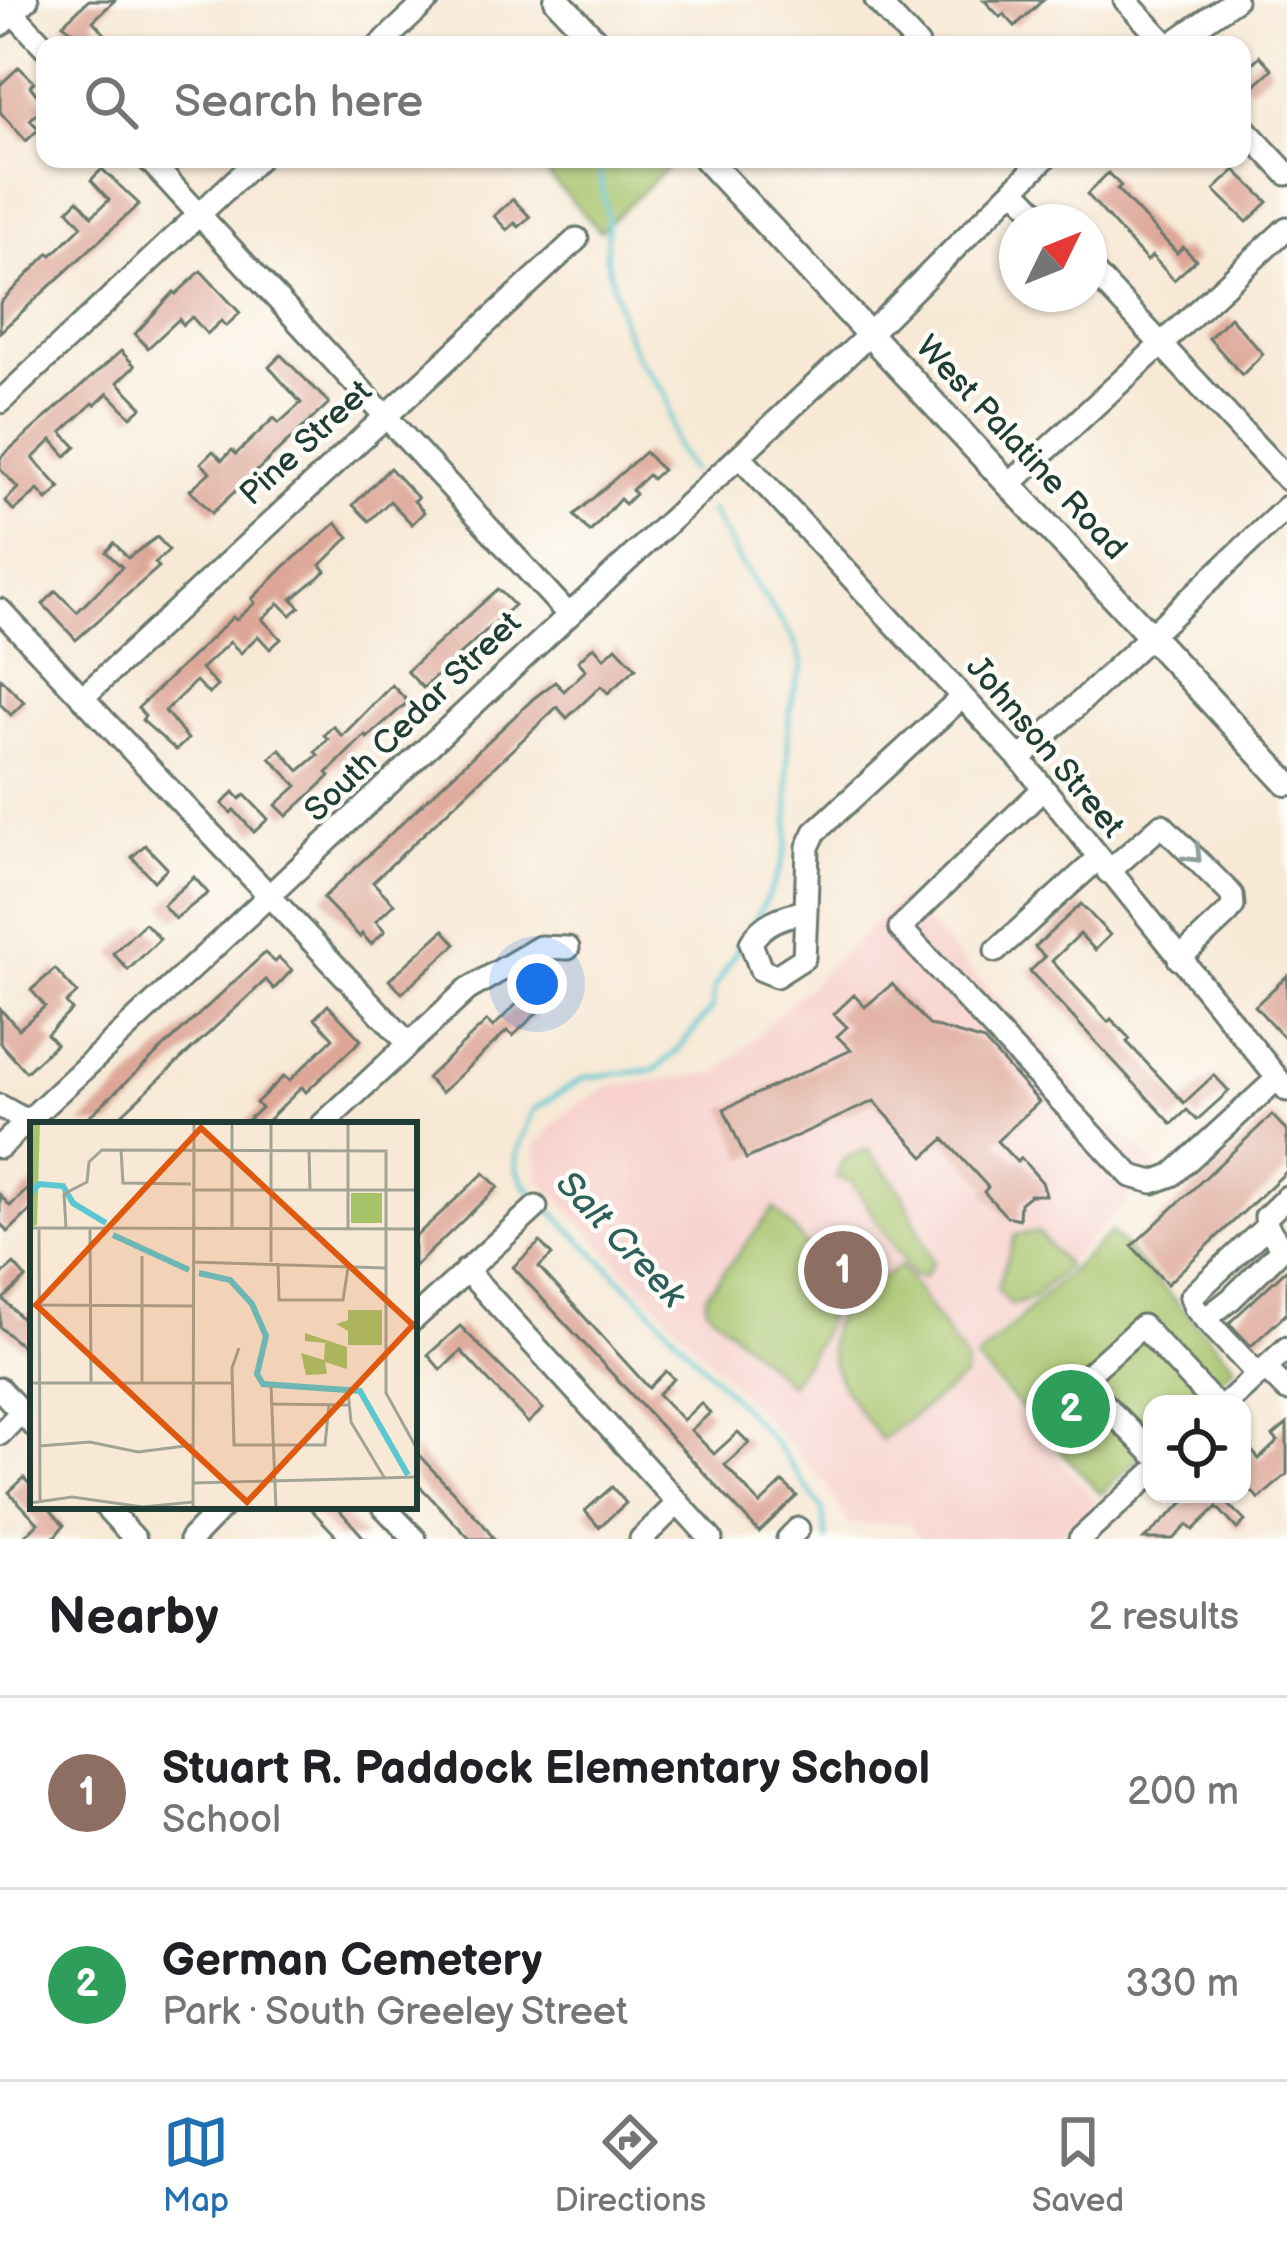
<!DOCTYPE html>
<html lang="en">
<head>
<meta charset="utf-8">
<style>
  body { margin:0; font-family:"Balsamiq Sans",sans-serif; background:#f2f2f2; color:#202124 }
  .controls { position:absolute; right:36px; bottom:36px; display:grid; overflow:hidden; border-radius:24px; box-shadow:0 3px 9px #0004 }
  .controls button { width:108px; height:108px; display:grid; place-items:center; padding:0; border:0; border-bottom:3px solid #e0e0e0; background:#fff; color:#202124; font:60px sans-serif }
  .compass { position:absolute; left:999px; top:204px; width:108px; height:108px; border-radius:50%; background:#fff; box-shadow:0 3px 9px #0004; rotate:47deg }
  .you { position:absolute; left:537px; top:984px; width:42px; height:42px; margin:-30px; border:9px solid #fff; border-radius:50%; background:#1a73e8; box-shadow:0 0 0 18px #1a73e833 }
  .badge { display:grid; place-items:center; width:78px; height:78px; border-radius:50%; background:#1f6fb2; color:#fff; font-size:39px; font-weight:700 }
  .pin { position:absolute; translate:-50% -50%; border:6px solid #fff; box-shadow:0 3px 12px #0006 }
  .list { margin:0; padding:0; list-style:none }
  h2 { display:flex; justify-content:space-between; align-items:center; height:156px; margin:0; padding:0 48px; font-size:51px }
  h2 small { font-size:39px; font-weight:400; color:#757577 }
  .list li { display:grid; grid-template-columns:78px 1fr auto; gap:36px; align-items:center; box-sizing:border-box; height:192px; padding:0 48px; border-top:3px solid #e0e0e0 }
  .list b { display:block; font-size:45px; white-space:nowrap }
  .list p { margin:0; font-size:39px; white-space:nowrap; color:#757577 }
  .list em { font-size:39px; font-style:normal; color:#757577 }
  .icon { flex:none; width:66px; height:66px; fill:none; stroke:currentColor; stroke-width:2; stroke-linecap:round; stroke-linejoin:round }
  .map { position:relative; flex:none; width:1287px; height:1539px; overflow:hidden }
  .search { position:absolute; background:#fff; box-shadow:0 3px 9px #0004; left:36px; right:36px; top:36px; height:132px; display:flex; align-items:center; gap:30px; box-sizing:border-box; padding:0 42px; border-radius:24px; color:#757577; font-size:45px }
  .sheet { height:540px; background:#fff }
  nav { display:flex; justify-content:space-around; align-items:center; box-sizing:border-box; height:168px; border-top:3px solid #e0e0e0; background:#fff; font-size:33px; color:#757577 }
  nav a { display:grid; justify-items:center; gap:6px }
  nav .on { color:#1f6fb2 }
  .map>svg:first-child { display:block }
</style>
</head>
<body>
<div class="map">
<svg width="1287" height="1539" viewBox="0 0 1287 1539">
  <rect width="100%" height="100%" fill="#fdfcf7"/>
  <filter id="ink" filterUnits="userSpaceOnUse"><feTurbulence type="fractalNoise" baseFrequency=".00833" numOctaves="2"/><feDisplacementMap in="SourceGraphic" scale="24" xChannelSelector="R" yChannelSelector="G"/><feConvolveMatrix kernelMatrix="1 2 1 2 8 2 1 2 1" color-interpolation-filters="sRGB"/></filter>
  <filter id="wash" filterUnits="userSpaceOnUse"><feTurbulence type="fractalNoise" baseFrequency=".004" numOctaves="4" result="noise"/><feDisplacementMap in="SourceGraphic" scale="48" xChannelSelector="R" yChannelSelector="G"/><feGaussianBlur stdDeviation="2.7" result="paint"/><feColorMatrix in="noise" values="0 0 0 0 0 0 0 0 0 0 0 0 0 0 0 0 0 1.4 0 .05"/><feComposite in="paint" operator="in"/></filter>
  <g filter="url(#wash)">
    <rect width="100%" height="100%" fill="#f7e9d6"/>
    <polygon fill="#f7d0cc" points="902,897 1158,1170 972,1362 1097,1501 1055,1539 922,1539 907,1523 849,1525 827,1485 540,1180 535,1146 563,1115 609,1086 717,1073"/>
    <g fill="#a6c36b" stroke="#628050" stroke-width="3">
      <polygon points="533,159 659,159 667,168 600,231"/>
      <polygon points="868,1149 902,1192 933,1262 923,1278 913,1276 851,1181 836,1178 843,1159"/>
      <path d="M774 1208C837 1277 852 1304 789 1384L706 1307V1295Z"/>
      <polygon points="1038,1232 1067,1266 1031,1300 1011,1305 997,1289 1015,1235"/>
      <polygon points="1111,1232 1235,1365 1195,1404 1152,1404 1152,1445 1101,1494 976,1360"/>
      <path d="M901 1266 967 1363 964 1378 881 1440C854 1403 811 1359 839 1311 849 1293 884 1277 901 1266Z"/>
    </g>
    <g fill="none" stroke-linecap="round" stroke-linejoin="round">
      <g stroke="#5bc7d1" stroke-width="4.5">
        <polyline points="597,159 608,220 606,255 623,325 638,359 666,395 676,446 691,471"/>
        <path d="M711 510 740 562 793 638 803 666C778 718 792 781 788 836 786 864 766 901 752 925"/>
        <polyline points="743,940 714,989 712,1008 675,1053 655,1070 585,1077 534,1109 517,1151 516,1168 525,1185 650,1308 776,1444 822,1509 827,1539"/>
      </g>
    </g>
    <g id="blocks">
      <g fill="#dda697">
        <polygon points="89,0 115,0 93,21 104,33 91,45 63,24"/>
        <polygon points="984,0 1043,0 1015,26 1004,14 1000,17"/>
        <polygon points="1260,56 1272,69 1250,89 1242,80 1242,73"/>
        <polygon points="19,67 34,82 30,86 45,105 30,120 39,129 26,141 0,112 0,85"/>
        <polygon points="102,169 139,204 0,332 0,303 49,253 52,255 82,226 68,210 78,200 92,216 109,200 91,180"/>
        <polygon points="1235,170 1268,202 1247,222 1214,190"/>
        <polygon points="1108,173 1121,186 1117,189 1177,253 1183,247 1196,260 1174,280 1152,256 1147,261 1087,194"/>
        <polygon points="513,199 530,217 519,227 515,223 507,230 494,216"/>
        <polygon points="201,271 240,313 226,326 221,321 207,334 192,317 183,325 179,319 148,348 135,334 174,292 176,294"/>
        <polygon points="1230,317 1263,354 1242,375 1209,338"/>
        <polygon points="121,351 135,366 118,382 142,407 131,417 108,393 95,405 93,403 62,432 76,447 66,456 52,440 33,458 60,488 47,500 38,490 14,511 5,501 18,488 0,469 0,458"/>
        <polygon points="281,355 329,403 212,513 190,490 210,472 201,463 213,451 222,460 232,450 236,454 274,418 279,423 301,403 269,367"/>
        <polygon points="645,452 662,470 652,479 648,475 632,490 635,494 625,504 620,499 590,532 574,515"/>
        <polygon points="390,468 418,498 414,501 424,512 412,524 390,501 369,521 353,505"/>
        <polygon points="336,523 349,537 321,565 326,571 292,599 300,607 291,615 279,603 262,619 281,639 270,649 258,636 241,653 230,642 201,669 217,686 209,694 196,681 165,711 188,739 176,750 142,720 145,716 138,708 233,617 236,620 255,603 252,599 286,565"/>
        <polygon points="157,537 169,550 155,563 159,567 76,640 43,604 56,591 77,612 122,567 106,552 114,543 128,558"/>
        <polygon points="498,589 514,605 423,688 407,671"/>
        <polygon points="594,646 604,658 616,647 636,668 608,693 601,686 567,718 557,707 373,882 394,904 376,921 385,931 371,944 362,934 360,937 323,898 534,698 555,682 564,691 586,670 578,661"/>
        <polygon points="0,678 24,702 11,715 0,704"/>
        <polygon points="392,685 408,702 367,738 365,735 327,773 330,776 287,816 276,805 297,786 270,758 280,749 299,771 318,755 315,752 328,739 324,735 333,726 342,736"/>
        <polygon points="234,792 240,799 245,795 268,819 254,832 234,810 231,813 222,804"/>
        <polygon points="145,845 167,868 154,881 132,857"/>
        <polygon points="194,877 208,893 175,919 163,905"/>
        <polygon points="1081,904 1110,935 1095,950 1080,934 1052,961 1108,1022 1111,1019 1130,1039 1127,1042 1184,1103 1214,1075 1229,1091 1197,1120 1187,1110 1172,1124 1030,971 1045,957 1035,947"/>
        <polygon points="145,923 160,939 128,970 113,953"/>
        <polygon points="444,930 456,944 402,993 389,980"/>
        <polygon points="265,953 275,962 279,958 292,970 274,989 266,980 110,1125 80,1125"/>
        <polygon points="55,969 77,993 66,1003 72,1010 47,1034 56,1044 26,1072 0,1043 0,1009 19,1029 45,1006 31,990"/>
        <polygon points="1287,976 1287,1041 1255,1006"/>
        <polygon points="892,984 929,1025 984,1041 1039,1102 997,1141 1017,1162 1021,1158 1042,1182 1046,1195 1030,1195 1020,1203 1019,1219 1006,1216 984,1192 988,1187 944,1139 924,1157 874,1101 746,1159 724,1109 851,1050 837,1036 847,1027 834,1014 854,995 865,1007"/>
        <polygon points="527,994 541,1009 513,1036 507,1031 441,1093 427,1078 487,1021 493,1027"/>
        <polygon points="328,1005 361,1040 306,1092 302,1087 263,1125 242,1125 261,1108 256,1103 284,1076 289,1081 333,1038 315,1018"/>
        <polygon points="1272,1115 1287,1131 1287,1171 1167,1284 1132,1246"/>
        <polygon points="484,1173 498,1187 414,1267 414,1238"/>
        <polygon points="33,1184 33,1208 8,1232 0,1223 0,1195 10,1206"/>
        <polygon points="540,1242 552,1255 539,1267 649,1388 666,1371 674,1379 658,1394 683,1420 701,1403 710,1413 691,1430 714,1454 738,1432 749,1443 725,1465 760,1504 783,1482 797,1496 759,1532 513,1267"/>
        <polygon points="14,1264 26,1278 3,1299 22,1319 33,1309 33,1344 26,1350 0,1327 0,1276"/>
        <polygon points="1287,1269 1287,1313 1251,1346 1229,1323"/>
        <polygon points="460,1326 543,1409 528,1423 461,1351 441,1370 428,1355"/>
        <polygon points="1287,1424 1287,1474 1259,1499 1242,1481 1242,1440 1259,1459 1278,1441 1273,1436"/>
        <polygon points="414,1450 483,1524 494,1539 470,1539 414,1480"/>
        <polygon points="24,1478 33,1488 33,1506 47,1506 64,1525 53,1539 22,1539 38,1523 9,1492"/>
        <polygon points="612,1487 626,1503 599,1527 585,1511"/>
        <polygon points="1193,1494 1232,1494 1225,1501 1245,1521 1237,1529 1217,1507 1193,1530 1187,1525 1173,1539 1144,1539"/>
        <polygon points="308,1506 336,1506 365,1539 339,1539"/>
      </g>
    </g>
  </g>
  <g filter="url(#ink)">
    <use href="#blocks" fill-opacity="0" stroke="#6b796d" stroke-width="3"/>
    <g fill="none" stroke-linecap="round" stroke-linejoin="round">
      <defs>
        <g id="minor">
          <polyline points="1,0 45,47"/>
          <polyline points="876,0 918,45"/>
          <polyline points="1125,0 1167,45"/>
          <polyline points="0,25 27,0"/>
          <polyline points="380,45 428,0"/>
          <polyline points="1170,45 1235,0"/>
          <polyline points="1242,126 1287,174"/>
          <polyline points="148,159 568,614"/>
          <polyline points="1014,189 1046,222"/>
          <polyline points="1089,267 1287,479"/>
          <polyline points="0,402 258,159"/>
          <polyline points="740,457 1020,759 1287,1090"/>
          <polyline points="1011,483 1287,228"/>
          <polyline points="0,610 408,1043"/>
          <polyline points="82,698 577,239"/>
          <polyline points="1020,759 1287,507"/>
          <polyline points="1042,790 900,928 1131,1176 1153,1182 1172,1175 1277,1079"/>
          <polyline points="1108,872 1162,825 1232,895 1233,906 1228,913 1179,959"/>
          <path d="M806 911 804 958 776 976 761 970 751 943C762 922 784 916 806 911L808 847 815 832 962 697"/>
          <polyline points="996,951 1098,859"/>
          <polyline points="0,1106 27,1121"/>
          <polyline points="322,1125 467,990 540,947 568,948"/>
          <polyline points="0,1147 856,347 1044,159"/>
          <polyline points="466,1270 711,1539"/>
          <polyline points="414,1319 536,1207"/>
          <polyline points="1205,1319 1231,1299 1282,1249 1267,1226"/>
          <polyline points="1265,1368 1287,1390"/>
          <polyline points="1258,1375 1195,1308 1191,1297 1267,1226 1266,1217 1287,1197"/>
          <polyline points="0,1389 33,1425"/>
          <polyline points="1226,1404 1287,1348"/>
          <polyline points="0,1434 21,1412"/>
          <polyline points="1152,1453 1081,1381 1142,1326 1215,1404"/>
          <polyline points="105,1506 135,1539"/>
          <polyline points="383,1506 415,1539"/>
          <polyline points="191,1539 223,1506"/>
          <polyline points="641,1539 678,1503"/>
          <polyline points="788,1539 798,1529"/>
          <polyline points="1080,1539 1152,1473"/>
        </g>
        <g id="major">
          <polyline points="557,0 599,45"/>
          <polyline points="706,159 1287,783"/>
        </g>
      </defs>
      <use href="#minor" stroke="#6b796d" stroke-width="27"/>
      <use href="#major" stroke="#6b796d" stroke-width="30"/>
      <use href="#minor" stroke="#fff" stroke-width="21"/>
      <use href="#major" stroke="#fff" stroke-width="24"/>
    </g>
    <defs><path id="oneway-chevron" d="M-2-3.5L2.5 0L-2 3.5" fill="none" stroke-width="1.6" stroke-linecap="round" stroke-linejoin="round" transform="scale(3)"/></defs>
    <use stroke="#8f9e9a" href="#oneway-chevron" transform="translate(1194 855) rotate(46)"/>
  </g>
  <g text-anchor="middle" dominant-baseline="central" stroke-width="9" stroke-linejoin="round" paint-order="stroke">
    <g font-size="33" fill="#1f3d34" stroke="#fdfcf7">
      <text transform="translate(306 443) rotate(-43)">Pine Street</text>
      <text transform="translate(1021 448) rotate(47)">West Palatine Road</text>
      <text transform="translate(413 717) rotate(-44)">South Cedar Street</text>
      <text transform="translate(1045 747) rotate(50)">Johnson Street</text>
    </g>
    <g font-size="36" font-style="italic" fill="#2e605b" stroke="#fdfcf7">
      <text transform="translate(620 1240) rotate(47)">Salt Creek</text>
    </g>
  </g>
  <g transform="translate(30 1122)">
    <rect width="387" height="387" fill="#f7e9d6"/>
    <path d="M0 0H10L7 103 0 105ZM321 71H352V101H321ZM318 188H352V223H318V209L306 202 318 198ZM275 211 317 225V247L295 240 297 252 276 253 271 231 294 238 295 221 275 219Z" fill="#a6c36b"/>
    <path fill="none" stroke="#5bc7d1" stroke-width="6" d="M0 72 9 62 33 64 43 81 76 101M83 113 159 148M169 151 200 158 222 182 236 214 227 252 233 262 330 269 378 353"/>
    <path fill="none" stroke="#a1a495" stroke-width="3" d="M91 28 93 61 161 62M279 29 280 67M162 68H387M0 106 387 107M9 106 10 379M36 106 34 72 57 60 59 40 72 28 356 29V271L387 327M60 106 61 261M202 106V0M318 106V0M163 140 356 146M241 140V0M248 141 249 178H313L318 146M0 183 163 184M209 226 202 246 204 323H295L299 283M0 261H202M112 261V134M241 264 246 387M318 269 321 300 354 355M240 282 318 283M9 324 60 320 108 330 163 323M164 361 387 355M0 381 42 375 113 385 163 380M163 387 164 0"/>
    <path fill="#de580e" fill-opacity="0.15" stroke="#de580e" stroke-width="6" d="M171 6 383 203 217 380 6 183Z"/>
    <rect width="387" height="387" fill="none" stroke="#1f3d34" stroke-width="6"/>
  </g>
</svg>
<div class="controls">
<button><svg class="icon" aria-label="locate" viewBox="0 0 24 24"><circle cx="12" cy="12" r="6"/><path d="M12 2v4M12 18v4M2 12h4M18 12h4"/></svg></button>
</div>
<svg class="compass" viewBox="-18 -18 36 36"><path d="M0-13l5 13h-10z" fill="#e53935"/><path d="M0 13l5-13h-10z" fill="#757577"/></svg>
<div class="you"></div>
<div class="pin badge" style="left:843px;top:1270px;background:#8d6e63">1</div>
<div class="pin badge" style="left:1071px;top:1409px;background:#2e9e5b">2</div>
<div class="search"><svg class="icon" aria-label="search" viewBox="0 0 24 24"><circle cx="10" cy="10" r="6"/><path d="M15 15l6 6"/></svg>Search here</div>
</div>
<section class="sheet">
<h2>Nearby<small>2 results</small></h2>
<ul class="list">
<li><span class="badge" style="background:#8d6e63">1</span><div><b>Stuart R. Paddock Elementary School</b><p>School</p></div><em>200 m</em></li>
<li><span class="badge" style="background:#2e9e5b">2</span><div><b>German Cemetery</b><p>Park · South Greeley Street</p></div><em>330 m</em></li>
</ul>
</section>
<nav>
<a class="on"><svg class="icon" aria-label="map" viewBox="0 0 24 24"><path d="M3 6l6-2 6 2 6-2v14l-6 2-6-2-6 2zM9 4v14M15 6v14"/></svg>Map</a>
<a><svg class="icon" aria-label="directions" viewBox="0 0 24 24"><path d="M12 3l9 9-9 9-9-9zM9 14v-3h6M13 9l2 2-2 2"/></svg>Directions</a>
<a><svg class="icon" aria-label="saved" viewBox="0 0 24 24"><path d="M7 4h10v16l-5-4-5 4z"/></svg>Saved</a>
</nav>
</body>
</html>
